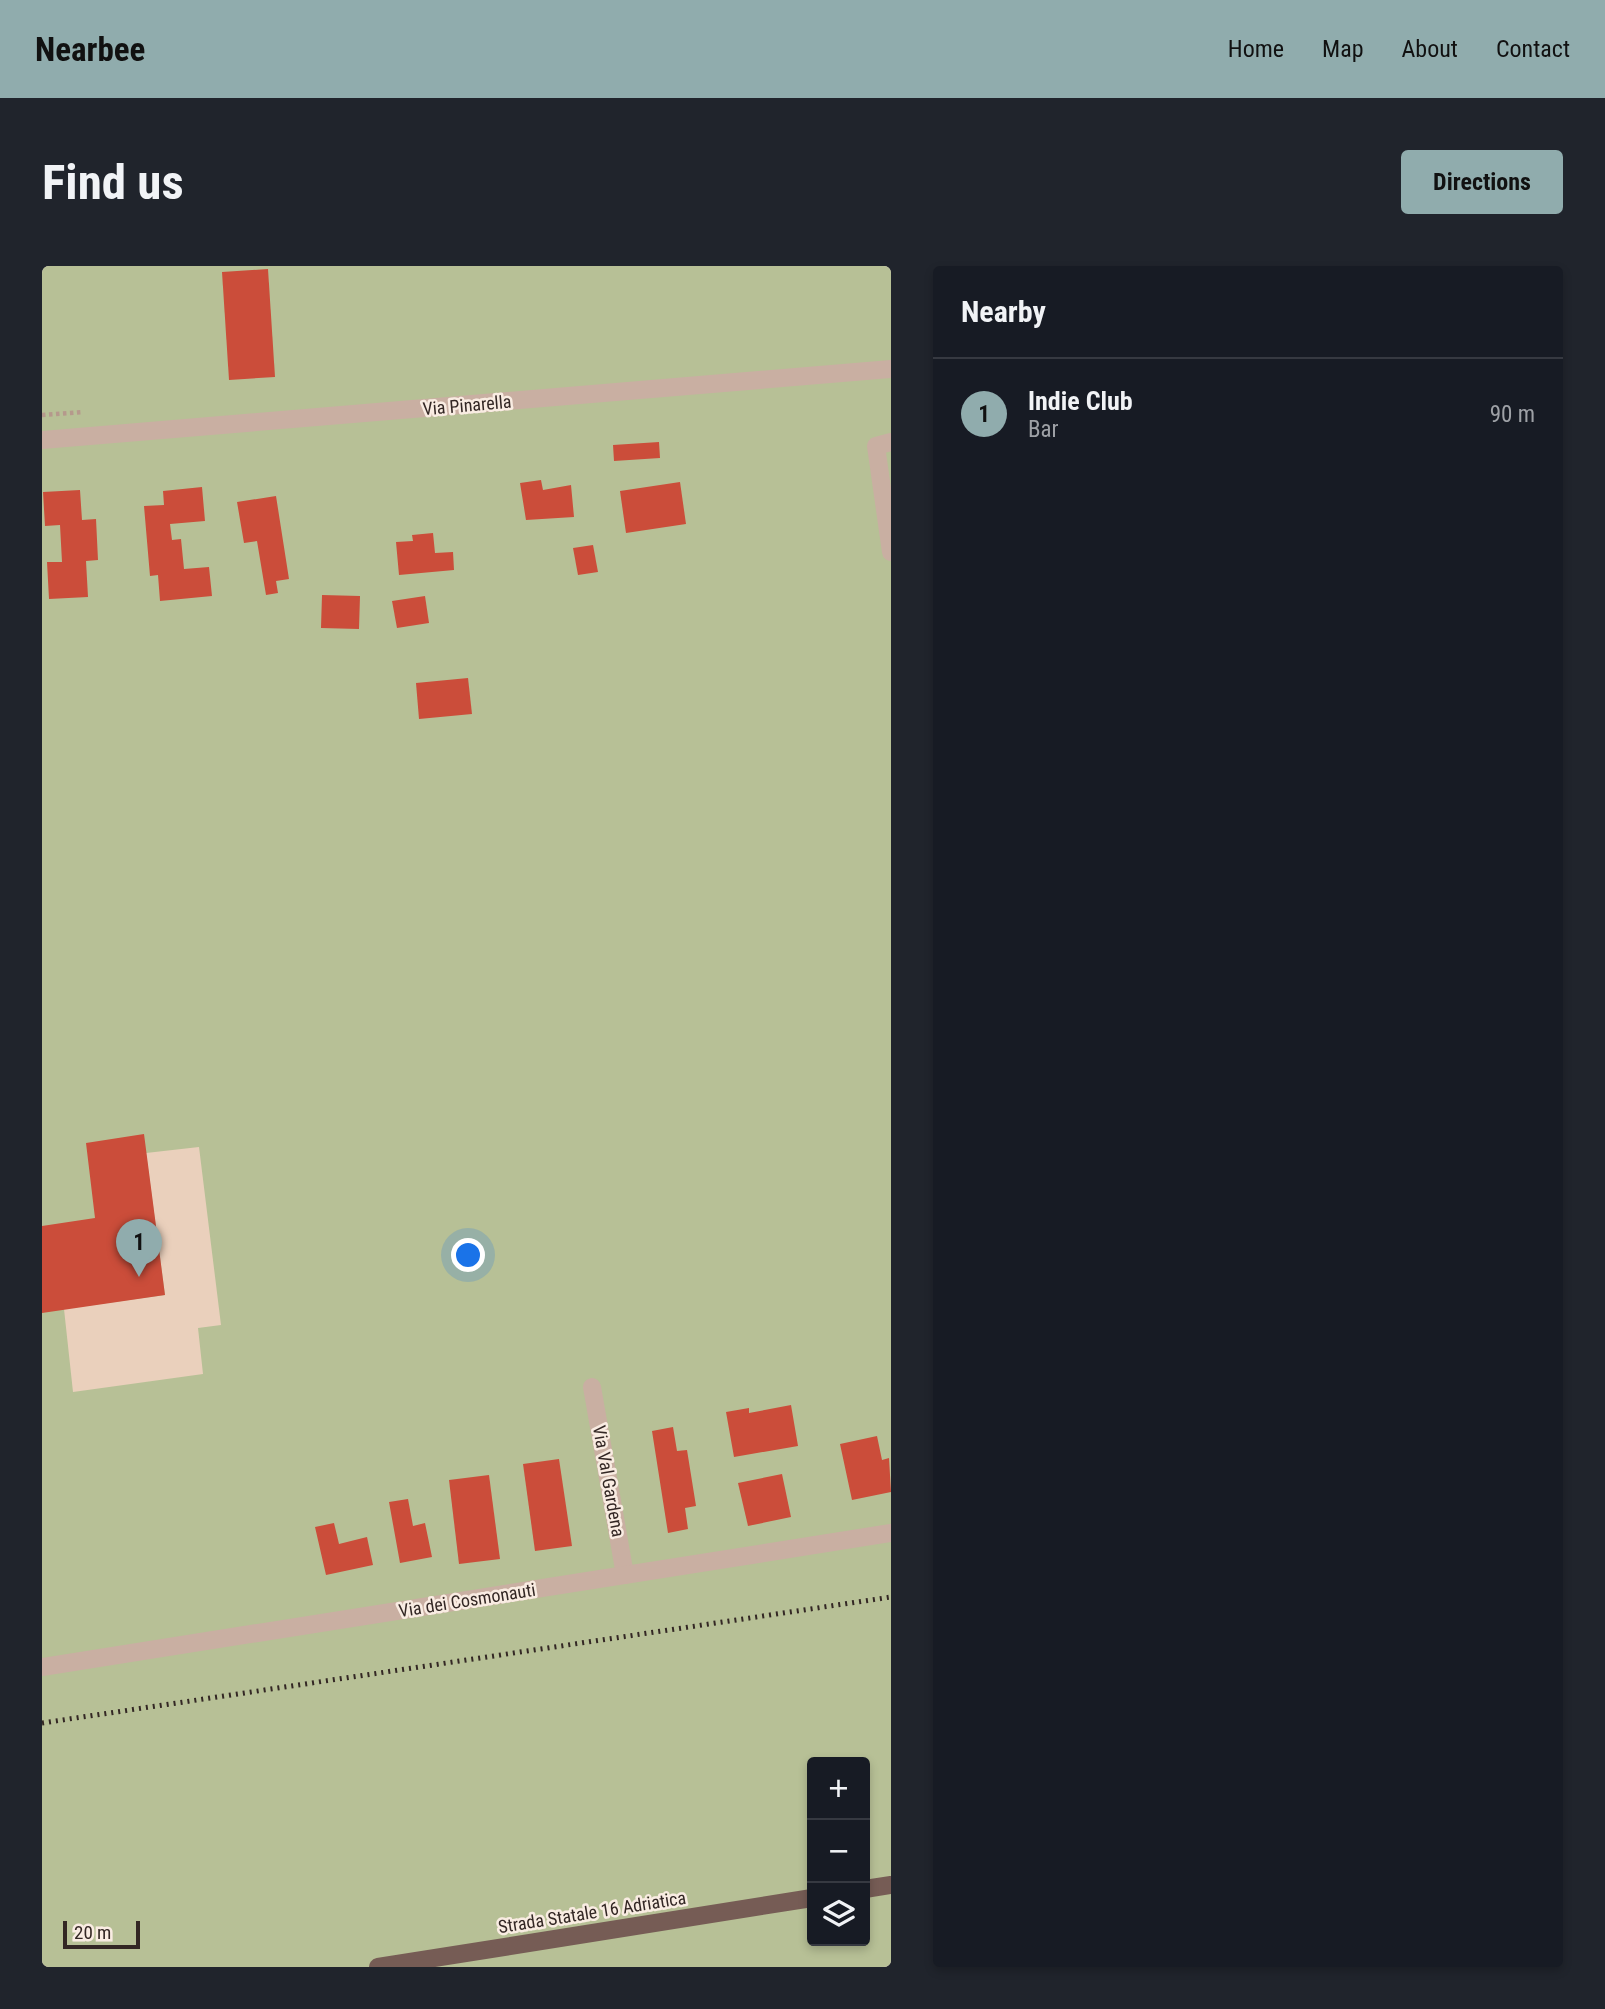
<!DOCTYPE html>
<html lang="en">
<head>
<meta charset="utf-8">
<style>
  body { margin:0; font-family:"Roboto Condensed",sans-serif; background:#20242c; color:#f1f3f6 }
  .controls { position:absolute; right:21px; bottom:21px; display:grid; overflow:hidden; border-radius:7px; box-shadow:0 4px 10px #0003 }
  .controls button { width:63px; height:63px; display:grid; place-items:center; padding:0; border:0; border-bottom:2px solid #363941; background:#171b24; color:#f1f3f6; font:35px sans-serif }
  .scale { position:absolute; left:21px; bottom:18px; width:77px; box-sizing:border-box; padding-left:7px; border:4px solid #332724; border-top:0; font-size:19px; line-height:24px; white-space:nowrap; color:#332724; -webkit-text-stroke:5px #f9ece2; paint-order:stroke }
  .you { position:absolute; left:427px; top:990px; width:24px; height:24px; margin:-18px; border:5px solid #fff; border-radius:50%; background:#1a73e8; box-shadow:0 0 0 10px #1a73e833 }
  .badge { display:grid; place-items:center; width:46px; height:46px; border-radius:50%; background:#90acad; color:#111; font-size:23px; font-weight:700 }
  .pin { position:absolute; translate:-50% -58px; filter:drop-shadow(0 2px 4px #0008) }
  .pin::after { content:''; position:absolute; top:37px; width:24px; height:21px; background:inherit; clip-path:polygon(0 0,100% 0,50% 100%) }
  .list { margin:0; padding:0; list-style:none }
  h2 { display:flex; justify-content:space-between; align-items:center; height:91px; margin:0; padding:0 28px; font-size:30px }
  h2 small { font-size:23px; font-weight:400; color:#9ea1a6 }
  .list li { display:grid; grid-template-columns:46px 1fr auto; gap:21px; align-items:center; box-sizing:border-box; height:112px; padding:0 28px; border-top:2px solid #363941 }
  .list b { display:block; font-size:26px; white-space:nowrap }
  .list p { margin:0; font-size:23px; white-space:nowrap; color:#9ea1a6 }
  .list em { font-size:23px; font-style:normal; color:#9ea1a6 }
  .icon { flex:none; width:38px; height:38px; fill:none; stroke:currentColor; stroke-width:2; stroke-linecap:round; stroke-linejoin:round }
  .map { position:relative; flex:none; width:849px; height:1701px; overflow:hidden; border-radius:7px }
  header { display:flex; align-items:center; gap:42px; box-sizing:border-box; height:98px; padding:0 35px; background:#90acad; color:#111 }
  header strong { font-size:33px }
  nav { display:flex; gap:38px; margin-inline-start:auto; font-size:24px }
  .intro { display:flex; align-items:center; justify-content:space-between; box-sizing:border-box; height:168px; padding:0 42px }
  h1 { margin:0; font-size:49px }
  .button { padding:18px 32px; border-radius:7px; background:#90acad; color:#111; font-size:24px; font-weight:700 }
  main { display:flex; gap:42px; padding:0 42px }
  aside { flex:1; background:#171b24; border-radius:7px; box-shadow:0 4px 10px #0003 }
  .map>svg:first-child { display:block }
</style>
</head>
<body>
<header>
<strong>Nearbee</strong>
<nav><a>Home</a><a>Map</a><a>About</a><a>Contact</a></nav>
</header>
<div class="intro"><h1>Find us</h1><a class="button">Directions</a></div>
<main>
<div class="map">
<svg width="849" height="1701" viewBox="0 0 849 1701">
  <rect width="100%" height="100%" fill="#f1e1d6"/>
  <path fill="#b7c096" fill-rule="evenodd" d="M0 0H849V1701H0ZM770 1496H823V1675H770Z"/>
  <polygon fill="#ead0bc" points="157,881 179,1059 156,1062 161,1108 31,1126 22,1043 123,1029 104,887"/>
  <g fill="#cb4d3a">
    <polygon points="226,3 233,111 187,114 180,6"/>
    <polygon points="617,176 618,192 572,195 571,179"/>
    <polygon points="499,214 501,224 529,219 532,251 484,254 478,217"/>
    <polygon points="638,216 644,258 584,267 578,225"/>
    <polygon points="160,221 163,255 128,258 130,274 139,273 142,303 167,301 170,330 118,335 116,309 108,310 102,240 122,239 121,225"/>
    <polygon points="38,224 40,254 54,253 56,294 44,295 46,331 7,333 5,296 20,296 18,259 3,260 1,226"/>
    <polygon points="234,230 247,313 234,315 236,327 224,329 215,275 202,277 195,236"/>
    <polygon points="391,267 393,287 411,286 412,304 357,309 354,276 371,275 370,269"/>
    <polygon points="551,279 556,306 536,309 531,282"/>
    <polygon points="280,329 318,330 317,363 279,362"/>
    <polygon points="383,330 387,357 355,362 350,335"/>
    <polygon points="426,412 430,448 377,453 374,417"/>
    <polygon points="102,868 123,1029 0,1047 0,960 53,952 44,877"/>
    <polygon points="749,1139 756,1180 692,1191 684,1146 707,1142 707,1147"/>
    <polygon points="631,1161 635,1185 645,1184 654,1240 643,1242 646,1263 626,1267 610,1165"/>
    <polygon points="835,1170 840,1194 847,1192 849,1226 810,1234 798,1178"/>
    <polygon points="517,1193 530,1280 493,1285 481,1198"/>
    <polygon points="740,1208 749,1251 706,1260 696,1217"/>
    <polygon points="447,1209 458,1293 417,1298 407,1214"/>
    <polygon points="366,1233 371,1260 383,1257 390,1291 358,1297 347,1236"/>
    <polygon points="292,1257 297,1278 325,1271 331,1299 284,1309 273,1261"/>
  </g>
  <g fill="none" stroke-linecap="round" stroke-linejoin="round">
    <polyline stroke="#b5998c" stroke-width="4.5" stroke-dasharray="3.5 3.5" stroke-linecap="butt" points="0,149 41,146"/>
    <g stroke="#c9afa2" stroke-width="18">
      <polyline points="0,174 849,103"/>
      <polyline points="849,176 834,180 849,286"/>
      <polyline points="550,1121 583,1309"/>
      <polyline points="0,1401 849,1267"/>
    </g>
    <g stroke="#765c55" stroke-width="18">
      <polyline points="823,1623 849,1619"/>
      <polyline points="336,1701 770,1632"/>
    </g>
    <polyline stroke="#332724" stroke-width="5" stroke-dasharray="2 5" stroke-linecap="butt" points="0,1457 849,1331"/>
  </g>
  <g text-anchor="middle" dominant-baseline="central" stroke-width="5" stroke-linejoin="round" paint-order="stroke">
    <g font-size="18" fill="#332724" stroke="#f9ece2">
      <text transform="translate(425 139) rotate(-5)">Via Pinarella</text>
      <text transform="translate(567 1215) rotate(80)">Via Val Gardena</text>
      <text transform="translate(425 1334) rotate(-9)">Via dei Cosmonauti</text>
      <text transform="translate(550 1646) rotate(-9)">Strada Statale 16 Adriatica</text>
    </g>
  </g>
</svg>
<div class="controls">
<button>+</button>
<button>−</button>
<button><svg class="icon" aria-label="layers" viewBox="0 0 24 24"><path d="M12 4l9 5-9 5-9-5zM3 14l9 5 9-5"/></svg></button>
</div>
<div class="scale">20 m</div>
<div class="you"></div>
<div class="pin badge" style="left:97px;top:1011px">1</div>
</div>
<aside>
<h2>Nearby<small></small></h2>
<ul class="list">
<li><span class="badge">1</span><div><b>Indie Club</b><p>Bar</p></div><em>90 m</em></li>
</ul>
</aside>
</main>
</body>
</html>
